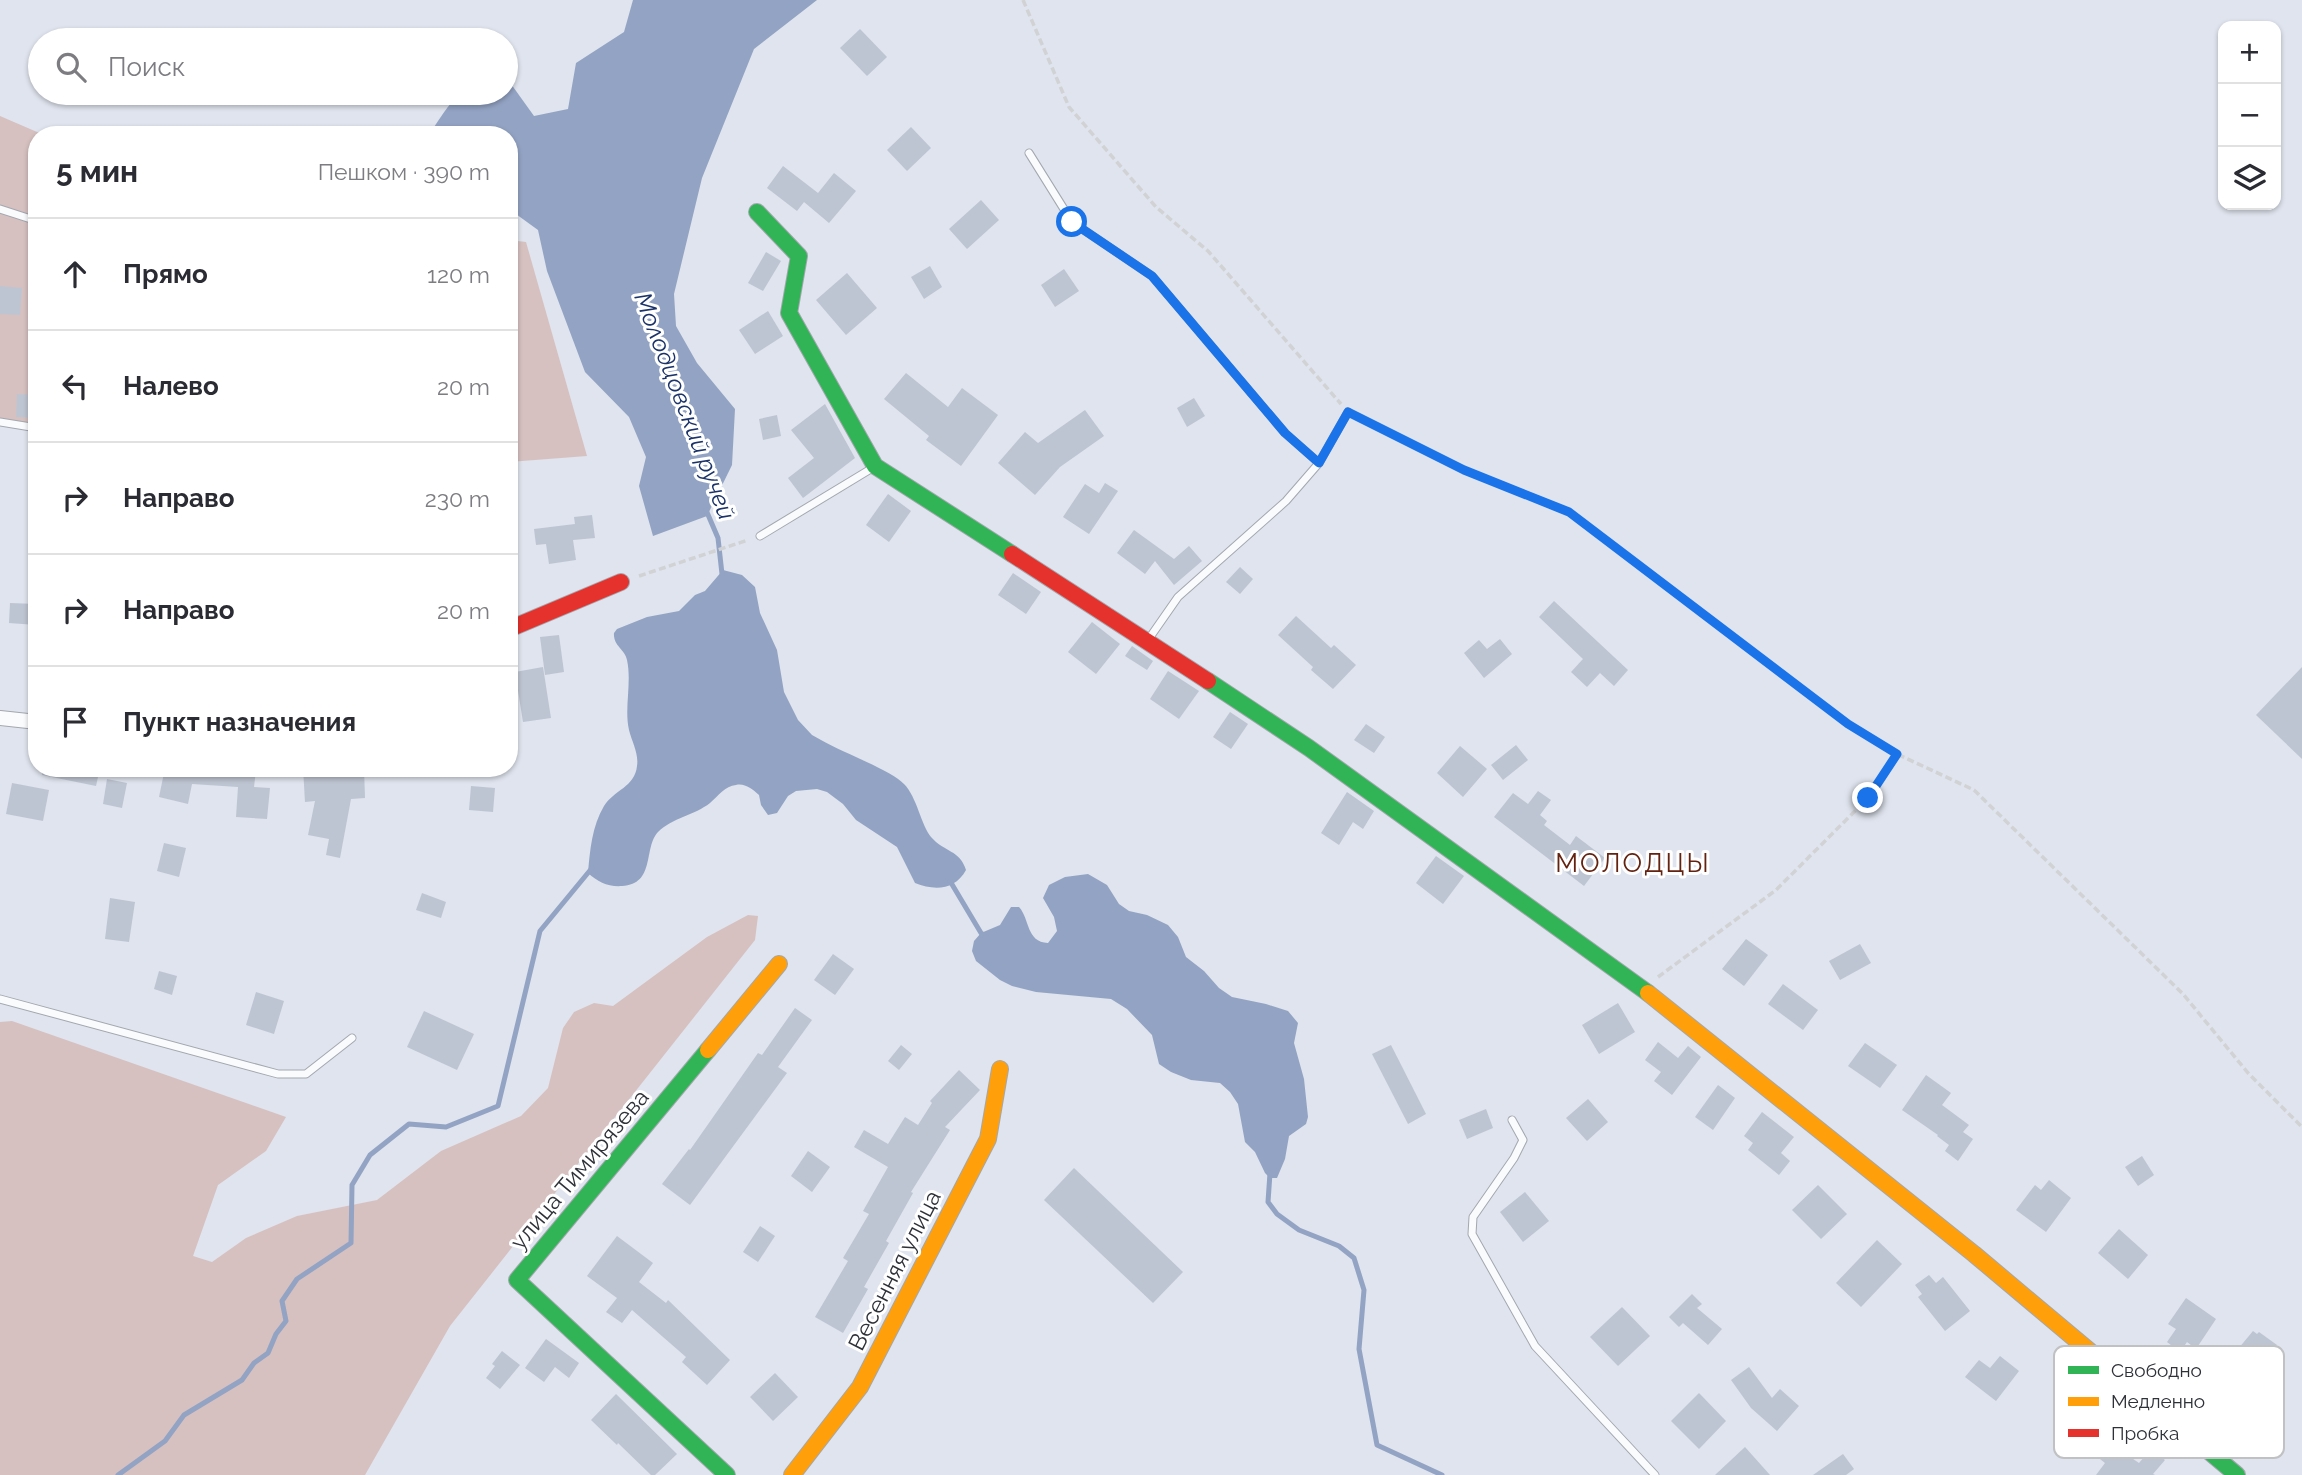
<!DOCTYPE html>
<html lang="ru">
<head>
<meta charset="utf-8">
<style>
  body { margin:0; font-family:Raleway,sans-serif; background:#f7f7f7; color:#2b2b33 }
  .controls { position:absolute; right:21px; top:21px; display:grid; overflow:hidden; border-radius:14px; box-shadow:0 2px 5px #0004 }
  .controls button { width:63px; height:63px; display:grid; place-items:center; padding:0; border:0; border-bottom:2px solid #e1e1e2; background:#fff; color:#2b2b33; font:35px sans-serif }
  .stop { position:absolute; width:21px; height:21px; margin:-16px; border:5px solid #1a73e8; border-radius:50%; background:#fff }
  .stop.end { background:#1a73e8; border-color:#fff; box-shadow:0 2px 7px #0008 }
  .list { margin:0; padding:0; list-style:none }
  h2 { display:flex; justify-content:space-between; align-items:center; height:91px; margin:0; padding:0 28px; font-size:30px }
  h2 small { font-size:23px; font-weight:400; color:#7c7c81 }
  .list li { display:grid; grid-template-columns:46px 1fr auto; gap:21px; align-items:center; box-sizing:border-box; height:112px; padding:0 28px; border-top:2px solid #e1e1e2 }
  .list b { display:block; font-size:26px; white-space:nowrap }
  .list em { font-size:23px; font-style:normal; color:#7c7c81 }
  .icon { flex:none; width:38px; height:38px; fill:none; stroke:currentColor; stroke-width:2; stroke-linecap:round; stroke-linejoin:round }
  .map { position:relative; flex:none; width:2302px; height:1475px; overflow:hidden }
  .search { position:absolute; background:#fff; box-shadow:0 2px 5px #0004; left:28px; top:28px; width:490px; height:77px; display:flex; align-items:center; gap:18px; box-sizing:border-box; padding:0 24px; border-radius:38px; color:#7c7c81; font-size:26px }
  .panel { position:absolute; background:#fff; box-shadow:0 2px 5px #0004; left:28px; top:126px; width:490px; height:651px; border-radius:28px }
  .map>svg:first-child { display:block }
</style>
</head>
<body>
<div class="map">
<svg width="2302" height="1475" viewBox="0 0 2302 1475">
  <rect width="100%" height="100%" fill="#dfe4ee"/>
  <g fill="#d6c1c0">
    <polygon points="0,116 44,135 37,135 37,432 0,425"/>
    <polygon points="509,240 526,242 587,456 509,462"/>
    <polygon points="748,915 758,916 755,940 450,1326 365,1475 0,1475 0,1022 12,1021 286,1117 266,1151 218,1185 193,1256 212,1262 246,1238 297,1216 377,1200 441,1151 521,1116 548,1088 563,1028 574,1012 594,1003 613,1006 707,937"/>
  </g>
  <g fill="#93a3c3">
    <path d="M633 0H817L754 49 702 178 674 294 676 326 697 363 735 409 732 465 707 516 653 536 639 486 646 457 629 417 585 372 547 271 538 230 509 209V135H429C459 90 452 93 506 93V77L534 116 568 109 576 63 624 32Z"/>
    <path d="M723 570 742 575 755 587 760 613 777 650 784 692 798 720 812 735 821 740C841 752 891 770 904 784 917 797 921 825 931 837 944 852 960 850 966 870 955 890 935 891 915 883L897 847 856 820 843 804 827 792 817 789 796 791 788 796 777 813 768 815 761 805 759 795C752 789 745 783 736 785 725 786 718 796 710 803 695 815 672 818 658 832 643 848 656 884 622 886 608 887 598 882 588 873 590 850 592 826 604 806 614 790 635 787 637 766 639 754 632 742 629 730 624 708 632 683 627 660 625 649 613 646 614 633L617 629 647 617 679 611 695 595 705 591Z"/>
    <path d="M1088 874 1107 885 1119 904 1129 911 1147 915 1168 925 1178 937 1186 957 1204 971 1219 988 1232 997 1266 1004 1288 1011 1298 1023 1294 1043 1304 1079 1308 1117 1306 1124 1289 1136 1285 1159 1277 1178H1270L1265 1173 1255 1152 1245 1142 1238 1104 1230 1092 1220 1083 1191 1080 1171 1072 1159 1064 1152 1035 1127 1009 1111 999 1036 992 1012 986 1000 980 976 961 972 951 974 941 981 933 1000 925 1011 907H1019C1030 919 1026 942 1048 943L1057 931 1054 917 1043 898 1049 885 1065 877Z"/>
  </g>
  <g fill="none" stroke-linecap="round" stroke-linejoin="round">
    <g stroke="#93a3c3" stroke-width="5">
      <polyline points="706,510 718,538 722,574"/>
      <polyline points="950,881 981,933 986,937"/>
      <polyline points="1270,1173 1268,1202 1277,1214 1299,1230 1339,1246 1354,1258 1364,1290 1359,1349 1377,1445 1442,1475"/>
      <polyline points="118,1475 165,1441 184,1415 242,1380 254,1363 268,1353 276,1334 286,1321 282,1301 297,1279 351,1243 352,1185 370,1155 409,1124 446,1127 498,1106 540,931 592,868"/>
    </g>
  </g>
  <g fill="#bec5d2">
    <polygon points="860,29 887,57 867,76 840,48"/>
    <polygon points="911,127 931,148 907,171 887,150"/>
    <polygon points="783,166 818,193 834,173 856,191 829,223 804,202 797,211 767,188"/>
    <polygon points="981,200 999,220 967,249 949,229"/>
    <polygon points="766,252 781,261 763,291 748,283"/>
    <polygon points="930,266 942,287 924,299 911,277"/>
    <polygon points="1064,269 1079,291 1055,307 1041,285"/>
    <polygon points="847,273 877,308 846,335 816,300"/>
    <polygon points="0,286 22,288 20,315 0,314"/>
    <polygon points="768,311 783,336 755,354 739,330"/>
    <polygon points="906,373 948,407 962,388 998,415 961,466 926,440 929,436 884,399"/>
    <polygon points="17,394 37,395 37,418 16,417"/>
    <polygon points="1194,398 1205,416 1187,427 1177,408"/>
    <polygon points="825,404 855,458 803,498 788,478 814,458 791,430"/>
    <polygon points="1085,410 1104,436 1060,467 1035,495 998,463 1025,432 1038,443"/>
    <polygon points="777,415 781,436 763,440 759,419"/>
    <polygon points="1105,483 1118,491 1089,534 1063,517 1085,484 1099,493"/>
    <polygon points="888,494 911,511 889,542 866,525"/>
    <polygon points="592,515 595,538 573,540 576,560 549,564 546,544 536,545 534,529 575,524 574,517"/>
    <polygon points="1134,530 1174,559 1189,546 1202,561 1174,585 1155,561 1145,574 1117,553"/>
    <polygon points="1240,567 1253,579 1240,594 1226,582"/>
    <polygon points="1013,573 1041,592 1026,614 998,595"/>
    <polygon points="1554,601 1628,670 1614,686 1600,673 1587,687 1571,672 1583,659 1539,617"/>
    <polygon points="10,603 37,604 36,625 9,623"/>
    <polygon points="1296,616 1331,648 1334,645 1356,665 1333,689 1311,670 1313,667 1278,635"/>
    <polygon points="1092,622 1120,644 1096,674 1068,652"/>
    <polygon points="559,635 564,672 545,675 540,637"/>
    <polygon points="1500,639 1512,654 1484,678 1464,653 1479,640 1487,649"/>
    <polygon points="1132,646 1153,661 1147,670 1125,656"/>
    <polygon points="543,667 551,718 523,722 515,672"/>
    <polygon points="2302,667 2302,759 2256,715"/>
    <polygon points="1168,671 1199,691 1179,719 1150,699"/>
    <polygon points="1230,712 1248,724 1231,749 1213,737"/>
    <polygon points="1366,724 1385,737 1374,753 1354,740"/>
    <polygon points="1516,745 1528,760 1503,780 1491,765"/>
    <polygon points="1460,746 1487,769 1463,797 1437,773"/>
    <polygon points="43,768 100,768 96,786 42,775"/>
    <polygon points="165,768 256,770 254,787 270,788 267,819 236,817 238,787 192,784 188,804 159,797"/>
    <polygon points="303,768 364,768 365,798 351,799 340,858 326,855 329,839 308,835 315,801 305,802"/>
    <polygon points="107,779 127,783 122,808 103,804"/>
    <polygon points="12,783 49,790 43,821 6,814"/>
    <polygon points="471,786 495,788 493,812 469,810"/>
    <polygon points="1538,791 1551,800 1540,815 1547,821 1544,825 1570,845 1576,836 1605,858 1584,886 1494,817 1513,793 1528,804"/>
    <polygon points="1347,792 1374,811 1363,829 1353,822 1339,845 1321,833"/>
    <polygon points="164,843 186,848 179,877 157,871"/>
    <polygon points="1436,856 1464,876 1443,904 1416,883"/>
    <polygon points="422,893 446,902 441,918 416,910"/>
    <polygon points="110,898 135,902 129,942 105,939"/>
    <polygon points="1746,939 1768,955 1744,986 1722,969"/>
    <polygon points="1860,944 1871,963 1840,980 1829,961"/>
    <polygon points="833,954 854,969 835,995 814,980"/>
    <polygon points="159,971 177,976 172,995 154,989"/>
    <polygon points="1783,984 1818,1010 1803,1030 1768,1004"/>
    <polygon points="256,992 284,1001 274,1034 246,1025"/>
    <polygon points="1618,1003 1635,1032 1599,1054 1582,1025"/>
    <polygon points="795,1008 812,1020 778,1067 787,1073 690,1205 662,1184 689,1149 690,1150 758,1053 762,1055"/>
    <polygon points="424,1011 474,1034 457,1070 407,1047"/>
    <polygon points="1658,1042 1678,1058 1688,1046 1701,1057 1672,1095 1654,1081 1661,1072 1645,1060"/>
    <polygon points="1865,1043 1897,1065 1880,1088 1848,1066"/>
    <polygon points="901,1045 912,1054 899,1070 888,1061"/>
    <polygon points="1391,1045 1426,1114 1408,1124 1372,1054"/>
    <polygon points="959,1070 980,1090 945,1127 950,1130 911,1192 913,1193 886,1241 889,1243 864,1287 868,1289 843,1333 815,1317 848,1261 843,1258 869,1214 863,1211 888,1167 854,1147 864,1130 888,1144 905,1117 918,1125 932,1103 930,1101"/>
    <polygon points="1926,1075 1951,1093 1942,1105 1969,1125 1963,1132 1973,1139 1958,1161 1945,1151 1949,1145 1937,1136 1938,1135 1902,1110"/>
    <polygon points="1718,1085 1735,1098 1713,1130 1695,1117"/>
    <polygon points="1588,1099 1608,1122 1587,1141 1566,1118"/>
    <polygon points="1486,1109 1493,1128 1467,1139 1459,1120"/>
    <polygon points="1762,1112 1794,1137 1781,1153 1790,1161 1779,1175 1748,1150 1753,1143 1744,1136"/>
    <polygon points="808,1151 830,1167 812,1192 791,1176"/>
    <polygon points="2142,1156 2154,1175 2138,1186 2125,1167"/>
    <polygon points="1074,1168 1183,1272 1153,1303 1044,1200"/>
    <polygon points="2049,1180 2071,1198 2046,1232 2016,1210 2035,1185 2041,1190"/>
    <polygon points="1818,1185 1847,1214 1821,1239 1792,1210"/>
    <polygon points="1525,1192 1549,1221 1523,1242 1500,1212"/>
    <polygon points="760,1226 775,1236 758,1262 743,1252"/>
    <polygon points="2119,1229 2148,1255 2128,1279 2098,1253"/>
    <polygon points="617,1236 653,1263 639,1282 666,1303 668,1300 730,1360 707,1385 682,1362 686,1357 632,1310 622,1323 606,1312 617,1298 587,1276"/>
    <polygon points="1877,1240 1902,1264 1861,1307 1836,1283"/>
    <polygon points="1929,1275 1936,1283 1943,1277 1970,1311 1945,1331 1918,1297 1922,1294 1915,1285"/>
    <polygon points="1692,1294 1702,1304 1697,1308 1722,1329 1708,1345 1683,1323 1679,1327 1669,1317"/>
    <polygon points="2186,1298 2216,1319 2196,1349 2187,1342 2180,1352 2167,1342 2176,1329 2168,1324"/>
    <polygon points="1622,1307 1650,1336 1618,1366 1590,1337"/>
    <polygon points="2253,1331 2257,1334 2259,1332 2277,1345 2273,1349 2279,1353 2250,1391 2223,1371 2228,1364 2222,1360 2233,1345 2238,1349"/>
    <polygon points="546,1339 579,1363 569,1378 555,1367 544,1382 525,1368"/>
    <polygon points="502,1351 520,1365 500,1389 486,1378 495,1366 492,1364"/>
    <polygon points="2000,1356 2019,1371 1996,1401 1965,1377 1979,1360 1990,1368"/>
    <polygon points="1749,1367 1772,1398 1780,1389 1799,1406 1777,1431 1751,1408 1731,1380"/>
    <polygon points="775,1373 798,1397 773,1421 750,1397"/>
    <polygon points="1699,1393 1726,1421 1699,1449 1671,1421"/>
    <polygon points="616,1394 677,1454 655,1475 651,1475 618,1443 617,1445 591,1420"/>
    <polygon points="2083,1397 2126,1431 2114,1446 2139,1463 2151,1449 2165,1460 2153,1474 2155,1475 2096,1475 2105,1463 2076,1440 2087,1427 2070,1413"/>
    <polygon points="1745,1447 1770,1475 1715,1475"/>
    <polygon points="1843,1454 1854,1469 1846,1475 1813,1475"/>
  </g>
  <g fill="none" stroke-linecap="round" stroke-linejoin="round">
    <defs>
      <g id="lane">
        <polyline points="1029,153 1072,222 1152,276 1285,433 1319,463 1348,412"/>
        <polyline points="0,209 37,221"/>
        <polyline points="0,422 37,428"/>
        <polyline points="760,536 874,467"/>
        <polyline points="1148,640 1178,597 1286,501 1319,463"/>
        <polyline points="0,999 278,1074 306,1074 352,1038"/>
        <polyline points="1512,1120 1523,1140 1514,1158 1473,1217 1472,1234 1535,1346 1655,1475"/>
      </g>
      <polyline id="street" points="0,718 37,722"/>
      <g id="fast">
        <polyline points="757,212 799,256 789,313 875,466 1012,554"/>
        <polyline points="1208,681 1309,748 1648,993"/>
        <polyline points="708,1050 517,1280 727,1475"/>
        <polyline points="2099,1359 2237,1475"/>
      </g>
      <g id="slow">
        <polyline points="1648,993 1974,1254 2099,1359"/>
        <polyline points="708,1050 779,964"/>
        <polyline points="792,1475 860,1387 988,1139 1000,1069"/>
      </g>
      <g id="jam">
        <polyline points="1012,554 1208,681"/>
        <polyline points="509,629 621,582"/>
      </g>
    </defs>
    <use href="#lane" stroke="#a3a7af" stroke-width="9"/>
    <use href="#street" stroke="#a3a7af" stroke-width="16"/>
    <use href="#fast" stroke="#a3a7af" stroke-width="18"/>
    <use href="#slow" stroke="#a3a7af" stroke-width="18"/>
    <use href="#jam" stroke="#a3a7af" stroke-width="18"/>
    <g stroke="#d1d2d4" stroke-width="3.5" stroke-dasharray="7 3.5" stroke-linecap="butt">
      <polyline points="1023,0 1069,107 1156,207 1208,251 1341,404"/>
      <polyline points="1358,417 1464,470 1569,512 1848,725 1897,754 1974,790 2183,994 2248,1073 2302,1127"/>
      <polyline points="639,576 748,540"/>
      <polyline points="1658,977 1776,890 1868,798 1897,755"/>
    </g>
    <use href="#lane" stroke="#fafbfc" stroke-width="7"/>
    <use href="#street" stroke="#fafbfc" stroke-width="14"/>
    <use href="#fast" stroke="#30b455" stroke-width="16"/>
    <use href="#slow" stroke="#ff9f0a" stroke-width="16"/>
    <use href="#jam" stroke="#e5322d" stroke-width="16"/>
  </g>
  <g fill="none" stroke-linecap="round" stroke-linejoin="round">
    <polyline stroke="#1a73e8" stroke-width="9" points="1072,222 1152,276 1285,433 1319,463 1348,412 1464,470 1569,512 1848,724 1897,754 1868,798"/>
  </g>
  <g text-anchor="middle" dominant-baseline="central" stroke-width="6" stroke-linejoin="round" paint-order="stroke">
    <g font-size="23" fill="#2e3138" stroke="#fff">
      <text transform="translate(579 1169) rotate(-50)">улица Тимирязева</text>
      <text transform="translate(894 1270) rotate(-63)">Весенняя улица</text>
    </g>
    <g font-size="24" font-style="italic" fill="#1b3369" stroke="#fff">
      <text transform="translate(685 406) rotate(69)">Молодцовский ручей</text>
    </g>
    <g font-size="26" letter-spacing="2" fill="#63210f" stroke="#fff">
      <text x="1633" y="863">МОЛОДЦЫ</text>
    </g>
  </g>
  <rect x="2054" y="1346" width="230" height="112" rx="10" fill="#fff" stroke="#c0c1c3" stroke-width="2"/>
  <rect x="2068" y="1366" width="31" height="8" fill="#30b455"/>
  <rect x="2068" y="1397" width="31" height="9" fill="#ff9f0a"/>
  <rect x="2068" y="1429" width="31" height="8" fill="#e5322d"/>
  <g font-size="19" fill="#2e3138">
    <text x="2111" y="1377">Свободно</text>
    <text x="2111" y="1408">Медленно</text>
    <text x="2111" y="1440">Пробка</text>
  </g>
</svg>
<div class="controls">
<button>+</button>
<button>−</button>
<button><svg class="icon" aria-label="layers" viewBox="0 0 24 24"><path d="M12 4l9 5-9 5-9-5zM3 14l9 5 9-5"/></svg></button>
</div>
<div class="stop" style="left:1072px;top:222px"></div>
<div class="stop end" style="left:1868px;top:798px"></div>
<div class="search"><svg class="icon" aria-label="search" viewBox="0 0 24 24"><circle cx="10" cy="10" r="6"/><path d="M15 15l6 6"/></svg>Поиск</div>
<section class="panel">
<h2>5 мин<small>Пешком · 390 m</small></h2>
<ul class="list">
<li><svg class="icon" aria-label="ahead" viewBox="0 0 24 24"><path d="M12 20V5M6 11l6-6 6 6"/></svg><div><b>Прямо</b></div><em>120 m</em></li>
<li><svg class="icon" aria-label="left" viewBox="0 0 24 24"><path d="M17 20v-9H6M10 6l-5 5 5 5"/></svg><div><b>Налево</b></div><em>20 m</em></li>
<li><svg class="icon" aria-label="right" viewBox="0 0 24 24"><path d="M7 20v-9h11M14 6l5 5-5 5"/></svg><div><b>Направо</b></div><em>230 m</em></li>
<li><svg class="icon" aria-label="right" viewBox="0 0 24 24"><path d="M7 20v-9h11M14 6l5 5-5 5"/></svg><div><b>Направо</b></div><em>20 m</em></li>
<li><svg class="icon" aria-label="arrive" viewBox="0 0 24 24"><path d="M6 21V4h12l-3 4 3 4H6"/></svg><div><b>Пункт назначения</b></div></li>
</ul>
</section>
</div>
</body>
</html>
